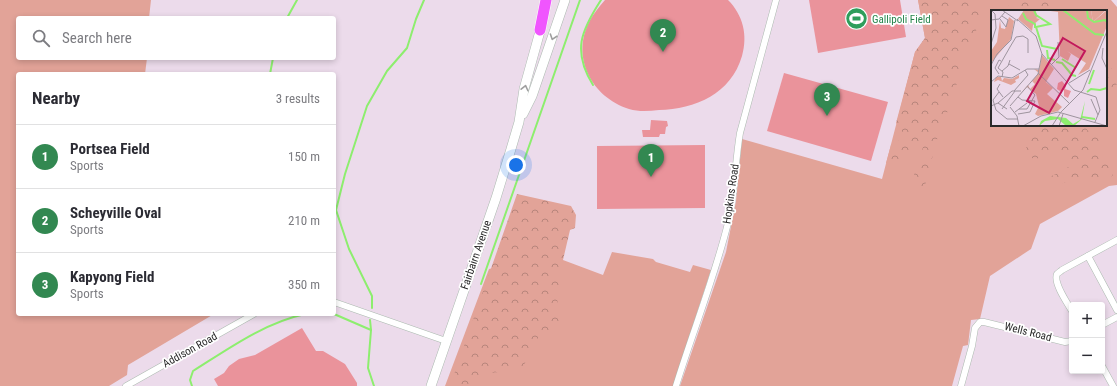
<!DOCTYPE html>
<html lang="en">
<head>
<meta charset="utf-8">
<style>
  body { margin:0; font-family:"Roboto Condensed",sans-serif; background:#f7f7f7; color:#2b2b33 }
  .controls { position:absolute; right:12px; bottom:12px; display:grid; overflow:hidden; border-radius:4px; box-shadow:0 2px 6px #0003 }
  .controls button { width:36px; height:36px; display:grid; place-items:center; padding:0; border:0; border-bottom:1px solid #e1e1e2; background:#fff; color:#2b2b33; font:20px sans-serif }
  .you { position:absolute; left:516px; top:165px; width:14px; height:14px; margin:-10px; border:3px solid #fff; border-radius:50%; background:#1a73e8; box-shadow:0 0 0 6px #1a73e833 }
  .badge { display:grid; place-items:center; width:26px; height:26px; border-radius:50%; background:#328851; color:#fff; font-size:13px; font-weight:700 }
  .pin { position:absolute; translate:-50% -33px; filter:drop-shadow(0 1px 2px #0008) }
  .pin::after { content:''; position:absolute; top:21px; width:14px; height:12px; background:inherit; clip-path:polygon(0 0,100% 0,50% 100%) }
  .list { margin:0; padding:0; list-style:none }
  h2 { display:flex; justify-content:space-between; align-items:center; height:52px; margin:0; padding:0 16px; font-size:17px }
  h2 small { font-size:13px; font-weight:400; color:#7c7c81 }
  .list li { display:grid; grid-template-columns:26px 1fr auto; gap:12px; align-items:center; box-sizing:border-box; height:64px; padding:0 16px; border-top:1px solid #e1e1e2 }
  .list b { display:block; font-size:15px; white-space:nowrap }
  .list p { margin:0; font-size:13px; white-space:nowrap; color:#7c7c81 }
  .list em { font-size:13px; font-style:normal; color:#7c7c81 }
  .icon { flex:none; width:22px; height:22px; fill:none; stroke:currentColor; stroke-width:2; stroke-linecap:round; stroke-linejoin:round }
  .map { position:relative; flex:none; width:1117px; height:386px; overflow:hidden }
  .search { position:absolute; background:#fff; box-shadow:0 2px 6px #0003; left:16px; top:16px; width:320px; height:44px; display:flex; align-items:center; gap:10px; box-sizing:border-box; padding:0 14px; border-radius:4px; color:#7c7c81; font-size:15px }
  .panel { position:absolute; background:#fff; box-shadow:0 2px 6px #0003; left:16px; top:72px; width:320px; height:244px; border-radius:4px }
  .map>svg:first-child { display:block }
</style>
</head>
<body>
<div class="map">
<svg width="1117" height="386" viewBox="0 0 1117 386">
  <defs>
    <pattern id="forest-crowns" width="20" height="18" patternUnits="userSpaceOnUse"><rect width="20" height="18" fill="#e2a398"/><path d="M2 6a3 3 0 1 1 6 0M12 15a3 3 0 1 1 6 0" fill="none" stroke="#b7857c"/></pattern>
  </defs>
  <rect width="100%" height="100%" fill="#ecdbeb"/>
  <g fill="#e2a398" fill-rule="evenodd">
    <polygon points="0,0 151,0 149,18 18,18 18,58 147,58 145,74 18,74 18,314 214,314 128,365 127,375 109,386 0,386"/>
    <path d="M918 0H1111L1117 7V185L1109 186 1040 224 1031 249 990 276 980 319 971 320 968 345 963 346 952 386H680L726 252 736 201 742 139 882 179 915 52 925 38ZM992 11H1106V125H992Z"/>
    <polygon points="612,252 653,259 656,262 690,272 693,265 711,270 673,386 445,386 489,269 530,259 563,260 603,275"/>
  </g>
  <g fill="url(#forest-crowns)">
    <path d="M918 0H976V3L981 12 976 31 969 51 960 59V74L945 119 940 129 935 147 929 170 928 180 923 187 913 191 911 184 923 147C907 147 905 156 896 166L886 163 891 145 897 143 902 136V130L896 123 915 52 925 38Z"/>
    <path d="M1009 0H1056L1065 11H1029C1021 3 1017 10 1009 6L1007 1Z"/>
    <path d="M1106 60C1117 74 1117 84 1117 101L1106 87Z"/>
    <path d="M1032 125H1084L1088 131 1100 140C1096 153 1098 151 1106 160 1110 164 1112 169 1113 175L1111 177 1072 180 1057 185 1051 183 1048 178 1067 168 1071 163C1059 149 1050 155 1035 159L1029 157 1026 149Z"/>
    <polygon points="517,194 571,206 576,215 575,228 570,230 563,260 556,313 565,323 559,329 539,336 522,369 483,374 478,386 450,386"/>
  </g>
  <g fill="#ea939b">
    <path d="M605 0H728C743 15 748 35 742 56 731 94 695 109 659 110 649 111 639 112 629 109 592 97 571 58 589 22 593 14 599 7 605 0Z"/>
    <polygon points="809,0 900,0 906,37 818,53"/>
    <polygon points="784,73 888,102 871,161 767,131"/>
    <polygon points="651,120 667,121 668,126 666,127 665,134 660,134 659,137 643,137 642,130 650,130"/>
    <polygon points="705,145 705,208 597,209 597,146"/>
    <polygon points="302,328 316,351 323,351 345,364 357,383 357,386 218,386 214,379 224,373 229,366 239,359 255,355"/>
  </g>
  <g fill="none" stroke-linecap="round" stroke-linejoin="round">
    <g stroke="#8dee6e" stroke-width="2">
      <polyline points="287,18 297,0"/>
      <polyline points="270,74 273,58"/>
      <path d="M593 85C572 51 581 31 601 0"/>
      <polyline points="481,284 580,0"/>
      <polyline points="372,308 372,296 349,249 336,210 345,174 367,106 387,71 407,48 416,19 424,0"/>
      <polyline points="334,314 371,330 368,368 374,386"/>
      <polyline points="370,320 371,330"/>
      <path d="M192 386 190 380 193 371C228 349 264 323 305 314"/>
    </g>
    <defs>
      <g id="minor">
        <polyline points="1088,256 1117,310"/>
        <polyline points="334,302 446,341"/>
        <path d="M1072 311C1068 304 1053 283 1057 274 1058 273 1061 271 1062 270L1117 240"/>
        <polyline points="1102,325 1117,317"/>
        <polyline points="1102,366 1113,386"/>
        <polyline points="126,386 254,314"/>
        <path d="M676 386C693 331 714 279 728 223 735 194 735 162 740 133L776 0"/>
        <polyline points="961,386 972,346 975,328 980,322 984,322 1065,342 1072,341"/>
      </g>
      <g id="secondary">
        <polyline points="523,114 532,96 565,0"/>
        <polyline points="431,386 496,198 511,149 519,122 524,89 542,24"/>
      </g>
      <polyline id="motorway" points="540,30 546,0"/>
    </defs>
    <use href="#minor" stroke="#acbab0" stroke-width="7"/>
    <use href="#secondary" stroke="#acbab0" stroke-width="10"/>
    <use href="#motorway" stroke="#fff" stroke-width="12"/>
    <use href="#minor" stroke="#fff" stroke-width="6"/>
    <use href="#secondary" stroke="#fff" stroke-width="9"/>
    <use href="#motorway" stroke="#f055fe" stroke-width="11"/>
  </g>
  <defs><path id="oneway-chevron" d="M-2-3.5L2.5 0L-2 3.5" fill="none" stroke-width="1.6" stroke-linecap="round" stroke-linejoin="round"/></defs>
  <g stroke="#9f9f9f">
    <use href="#oneway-chevron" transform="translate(553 37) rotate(109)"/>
    <use href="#oneway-chevron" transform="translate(525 88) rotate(-77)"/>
  </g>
  <defs>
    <symbol id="stadium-disc" viewBox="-11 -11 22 22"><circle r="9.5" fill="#2e9e5b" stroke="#fff"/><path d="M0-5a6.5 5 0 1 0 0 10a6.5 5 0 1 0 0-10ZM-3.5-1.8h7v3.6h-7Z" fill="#fff"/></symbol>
  </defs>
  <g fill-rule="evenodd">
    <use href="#stadium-disc" x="844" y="6" width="25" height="25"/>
  </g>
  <g text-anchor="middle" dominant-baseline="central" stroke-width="3.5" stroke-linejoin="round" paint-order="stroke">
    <g font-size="11" fill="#27864d" stroke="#fff" text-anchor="start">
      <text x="872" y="19">Gallipoli Field</text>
    </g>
    <g font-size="11" fill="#2a2a2a" stroke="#fff">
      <text transform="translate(731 194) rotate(-82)">Hopkins Road</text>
      <text transform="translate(476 255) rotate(-71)">Fairbairn Avenue</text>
      <text transform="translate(1028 332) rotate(14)">Wells Road</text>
      <text transform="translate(190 350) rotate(-29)">Addison Road</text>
    </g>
  </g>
  <g transform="translate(991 10)">
    <rect width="116" height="116" fill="#ecdbeb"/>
    <path d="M52 0H100L102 12 116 0V16L98 59 87 65 95 53 76 41 80 44 77 51 69 46 67 2ZM51 45 63 59 55 72 62 78 56 84 71 97 67 101 47 106 44 104 48 96 45 84 36 77 29 84 37 75 39 79 44 74 41 71 48 63 43 59 48 60Z" fill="#e2a398"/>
    <path d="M33 0H44L47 7 45 8 49 9 42 15 41 21 27 9ZM100 0H115L102 12ZM18 7 23 11 20 29 0 53V41L6 32 9 10 10 18 14 19ZM28 65V68L24 70 25 72 20 75 7 70 3 72 5 67H10L11 71 13 68 21 69Z" fill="#e2a398"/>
    <path d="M71 71 75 76 74 79 80 81 77 88 73 86V80L69 81 66 79 67 73Z" fill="#ea939b"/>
    <path d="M94 91 91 109 83 116 74 115 67 109 54 111 48 116 50 111 59 106 75 108 82 114 89 110Z" fill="#8dee6e"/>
    <path fill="none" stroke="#8dee6e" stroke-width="2" d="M43 0 45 5 59 14 45 17 51 36 66 39M72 0 104 24 113 25M96 0 97 8 103 12 114 10 116 12M32 3 35 9 44 14V18M56 40 57 48 64 50M71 49 85 58M65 52 71 53 81 65 85 66M98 74 103 60M96 82 100 79 109 80 116 78M91 107 104 109"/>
    <path fill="none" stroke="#9e949e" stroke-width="1" d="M11 0 27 11M9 9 15 17 17 10 11 6M26 9 45 26 51 44 83 80 105 87 109 100 104 112M0 10 8 9 14 2M0 34 5 18 4 4 0 0M19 37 25 27 32 26 37 29V43M112 38 111 48 116 59M6 44 20 30 24 10M18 54 29 60M0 55 6 44M60 55 68 47 67 32M11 61 17 56 19 50M47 63 78 93M8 64 4 58 8 50 10 51M11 67 12 62 7 58 19 37M0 72 7 66 21 68 36 59H48M78 73 99 60M9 74 6 79 12 87M23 81 37 65 34 60M8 82 2 90 5 100 16 109H27M100 89 107 105M7 93 21 81H30M0 96 7 93 16 99M19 96 47 64 51 44M19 97 26 106 28 116M11 99 24 81M28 99H36L44 85 36 76M24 102 36 93M27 104 39 102 44 91 31 90 27 87M32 116 50 106 67 102 116 116M61 116 70 102 92 80 116 21M68 116 72 104"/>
    <path fill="#c2185b" fill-opacity="0.15" stroke="#c2185b" stroke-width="2" d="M72 28 94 41 58 103 36 91Z"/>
    <rect width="116" height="116" fill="none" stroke="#2a2a2a" stroke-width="2"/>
  </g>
</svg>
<div class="controls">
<button>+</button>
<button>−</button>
</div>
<div class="you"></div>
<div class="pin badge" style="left:651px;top:177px">1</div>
<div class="pin badge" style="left:663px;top:52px">2</div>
<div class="pin badge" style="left:827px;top:116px">3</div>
<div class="search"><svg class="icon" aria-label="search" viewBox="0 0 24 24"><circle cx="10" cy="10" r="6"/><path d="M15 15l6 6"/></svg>Search here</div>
<section class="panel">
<h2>Nearby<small>3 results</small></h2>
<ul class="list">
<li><span class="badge">1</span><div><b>Portsea Field</b><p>Sports</p></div><em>150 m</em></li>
<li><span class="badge">2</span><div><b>Scheyville Oval</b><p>Sports</p></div><em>210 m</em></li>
<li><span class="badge">3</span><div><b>Kapyong Field</b><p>Sports</p></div><em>350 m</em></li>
</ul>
</section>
</div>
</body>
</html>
